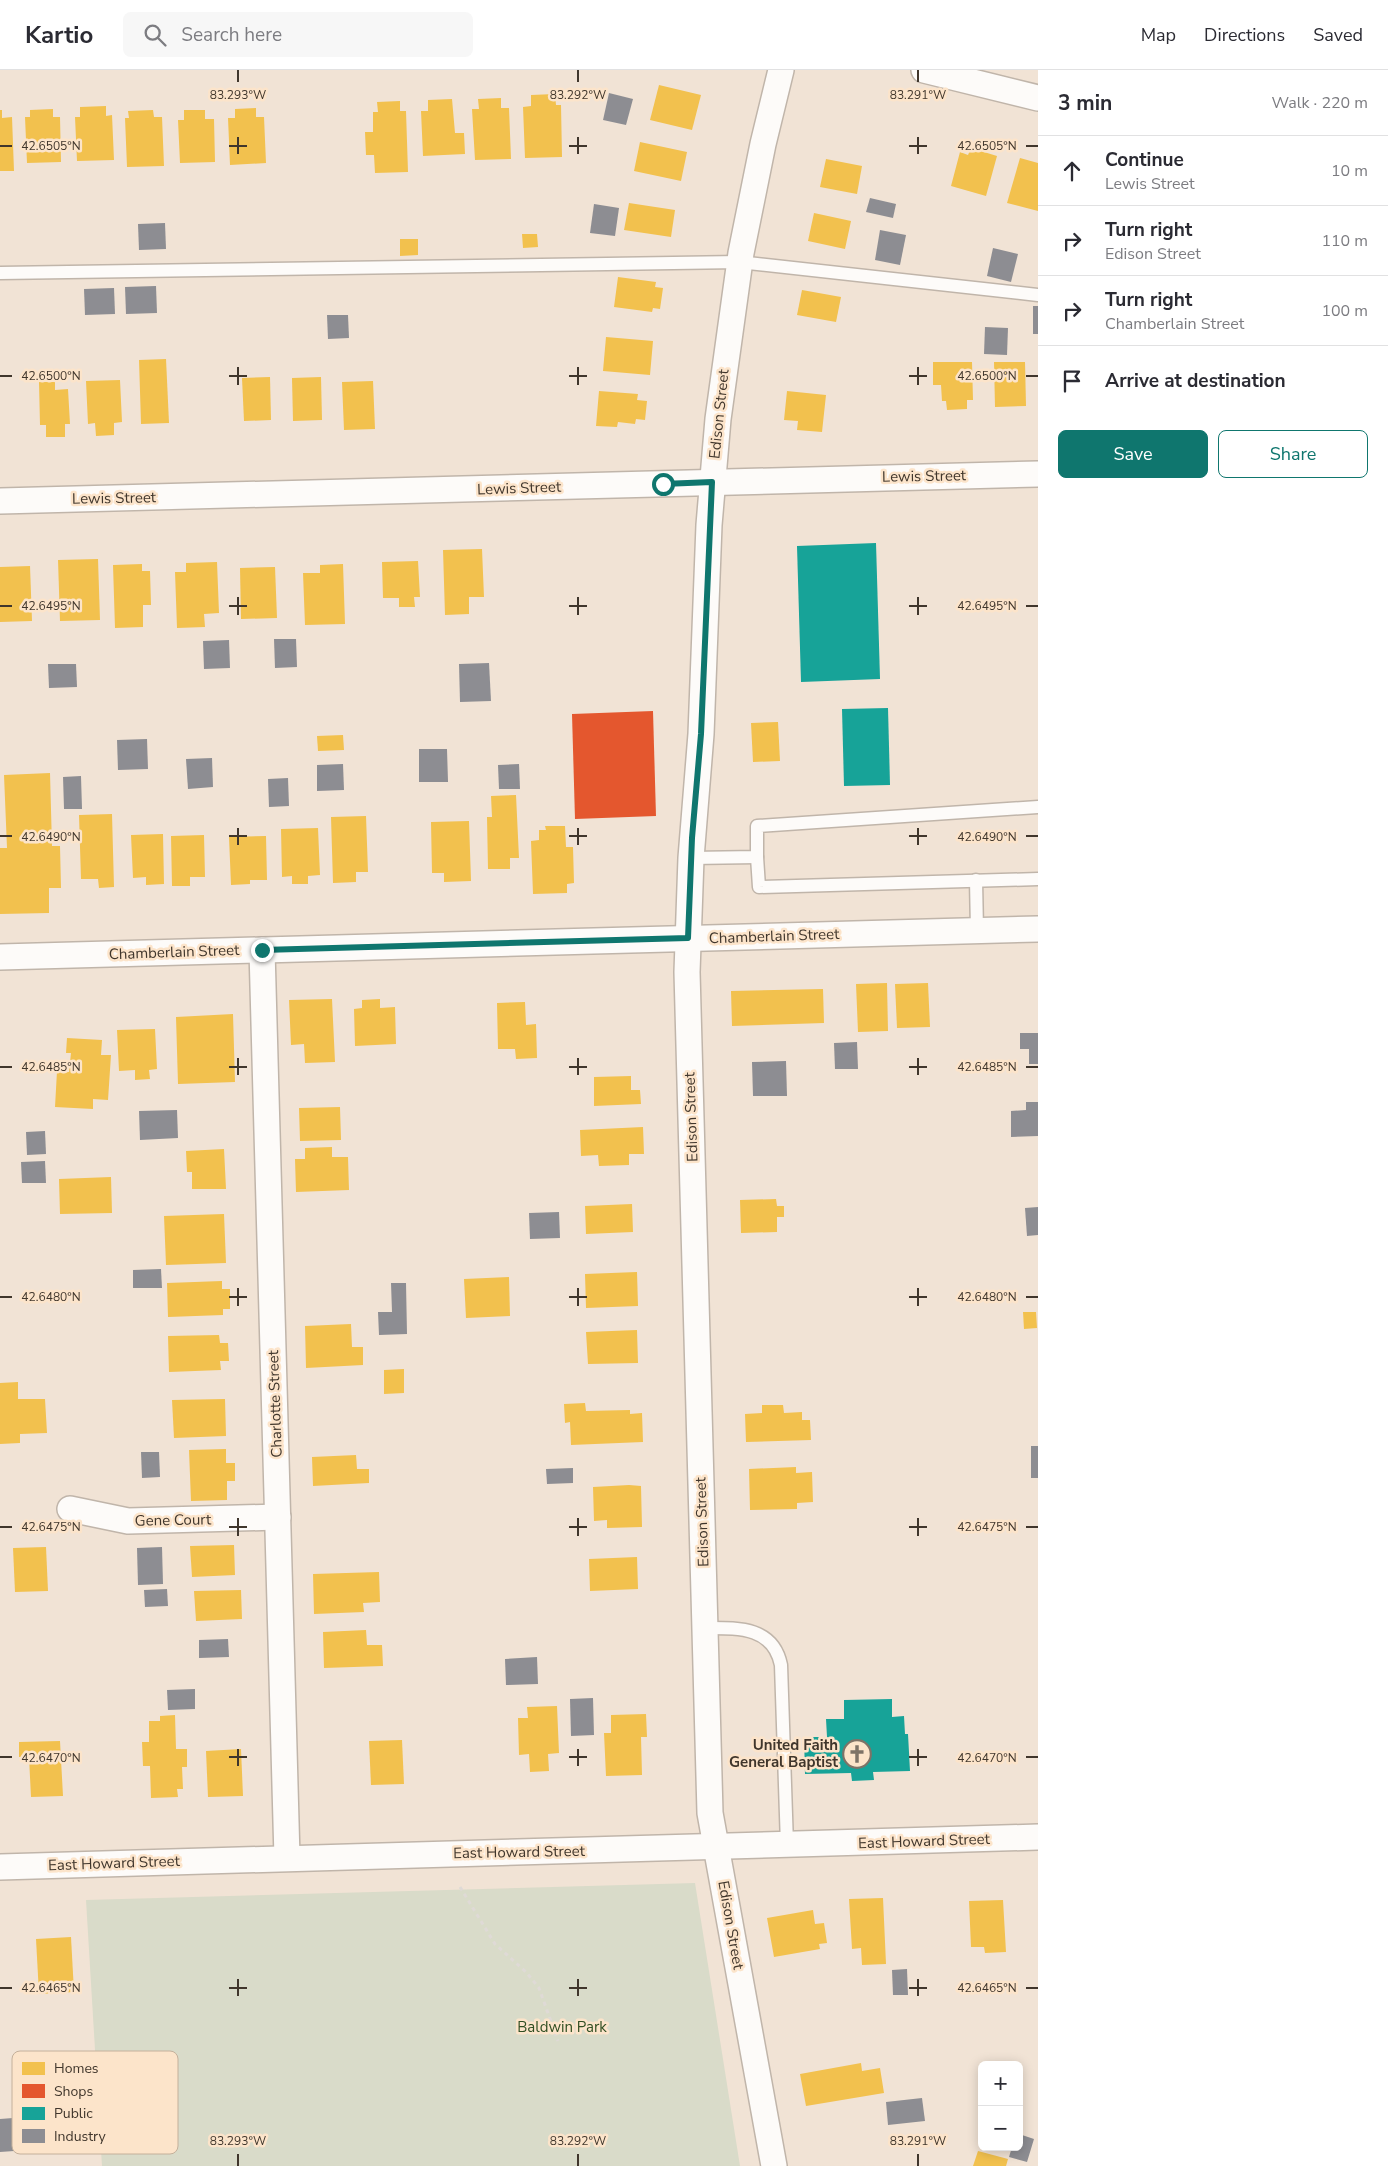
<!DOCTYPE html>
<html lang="en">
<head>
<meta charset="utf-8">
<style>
  body { margin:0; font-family:"Nunito Sans",sans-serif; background:#f7f7f7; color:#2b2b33 }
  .controls { position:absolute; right:15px; bottom:15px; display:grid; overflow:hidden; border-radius:8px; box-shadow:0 2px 12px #0003 }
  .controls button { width:45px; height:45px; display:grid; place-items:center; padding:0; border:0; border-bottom:1px solid #e1e1e2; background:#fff; color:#2b2b33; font:25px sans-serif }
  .stop { position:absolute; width:15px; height:15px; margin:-11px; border:4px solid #0f766e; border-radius:50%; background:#fff }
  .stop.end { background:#0f766e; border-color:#fff; box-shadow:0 1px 5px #0008 }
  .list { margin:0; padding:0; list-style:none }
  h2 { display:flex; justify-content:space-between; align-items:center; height:65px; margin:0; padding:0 20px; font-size:21px }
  h2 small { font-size:16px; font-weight:400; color:#7c7c81 }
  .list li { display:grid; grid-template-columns:32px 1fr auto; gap:15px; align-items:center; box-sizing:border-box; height:70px; padding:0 20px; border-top:1px solid #e1e1e2 }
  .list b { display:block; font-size:19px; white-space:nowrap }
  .list p { margin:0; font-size:16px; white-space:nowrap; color:#7c7c81 }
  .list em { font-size:16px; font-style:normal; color:#7c7c81 }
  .actions { display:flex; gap:10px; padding:15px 20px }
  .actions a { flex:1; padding:11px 0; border:1px solid #0f766e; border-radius:8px; text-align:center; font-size:18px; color:#0f766e }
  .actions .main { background:#0f766e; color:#fff }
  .icon { flex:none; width:28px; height:28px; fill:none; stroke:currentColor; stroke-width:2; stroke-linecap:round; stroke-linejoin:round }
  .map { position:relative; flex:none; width:1038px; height:2096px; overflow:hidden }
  header { display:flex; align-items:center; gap:30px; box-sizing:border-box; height:70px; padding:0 25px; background:#fff; border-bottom:1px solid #e1e1e2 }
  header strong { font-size:24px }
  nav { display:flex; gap:28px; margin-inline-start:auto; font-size:18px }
  .search { width:350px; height:45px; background:#f7f7f7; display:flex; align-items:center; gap:12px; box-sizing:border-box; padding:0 18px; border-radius:8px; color:#7c7c81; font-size:19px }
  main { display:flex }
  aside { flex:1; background:#fff }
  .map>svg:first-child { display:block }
</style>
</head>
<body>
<header>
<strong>Kartio</strong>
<div class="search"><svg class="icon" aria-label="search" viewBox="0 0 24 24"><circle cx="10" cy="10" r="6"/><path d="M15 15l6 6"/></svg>Search here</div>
<nav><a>Map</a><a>Directions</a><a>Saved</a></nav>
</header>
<main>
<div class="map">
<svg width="1038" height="2096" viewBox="0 0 1038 2096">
  <rect width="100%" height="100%" fill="#f1e3d5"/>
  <polygon fill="#d9dbc9" points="695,1813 740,2096 102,2096 86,1830"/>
  <g fill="#f2c14e">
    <polygon points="659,15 701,25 692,60 650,50"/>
    <polygon points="555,24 556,35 561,35 562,87 525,88 523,37 531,36 531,25"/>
    <polygon points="501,28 501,38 509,38 511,89 475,90 472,39 479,39 478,29"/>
    <polygon points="452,29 455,63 464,63 465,84 423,86 421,41 428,41 428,30"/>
    <polygon points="400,31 400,41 406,41 408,102 375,103 374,85 366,85 365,62 373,62 373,42 378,42 377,32"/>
    <polygon points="106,36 106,46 112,45 114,90 77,91 75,47 80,47 80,37"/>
    <polygon points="256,38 256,47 264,47 266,93 230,95 228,48 235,48 235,39"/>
    <polygon points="53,39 53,47 60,47 61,92 27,93 25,47 30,47 30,40"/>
    <polygon points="0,40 2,40 2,48 12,47 14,101 0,101"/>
    <polygon points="153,40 154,47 162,47 164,96 127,97 125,48 129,48 128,41"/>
    <polygon points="184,40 205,40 205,49 214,49 215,92 180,93 178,50 184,50"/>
    <polygon points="640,72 687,82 681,111 634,101"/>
    <polygon points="971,78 997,86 986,126 951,116 960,82 968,85"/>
    <polygon points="1020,88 1038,93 1038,141 1007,133"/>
    <polygon points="826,89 862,96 857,124 820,117"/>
    <polygon points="629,133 675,140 671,167 624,160"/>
    <polygon points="814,143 851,151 845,179 808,171"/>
    <polygon points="522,164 537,164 538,177 523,178"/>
    <polygon points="400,169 418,169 418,185 400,186"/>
    <polygon points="618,207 656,212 655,217 663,218 660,239 653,238 652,242 614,237"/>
    <polygon points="802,220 841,227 836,252 797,245"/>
    <polygon points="606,267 653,271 650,305 603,301"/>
    <polygon points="166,289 169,353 141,354 139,290"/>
    <polygon points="933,292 972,292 973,330 967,330 967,339 947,340 946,331 942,331 941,315 933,315"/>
    <polygon points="994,292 1025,292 1026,336 995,337"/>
    <polygon points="270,307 271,350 244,351 242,308"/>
    <polygon points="321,307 322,350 293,351 292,308"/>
    <polygon points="120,310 122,352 114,353 114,365 96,366 95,353 88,354 86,311"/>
    <polygon points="373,311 375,359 344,360 342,312"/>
    <polygon points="39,312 55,312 55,320 68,319 70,354 65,354 65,367 46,367 46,355 40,355"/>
    <polygon points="599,321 638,324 637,330 647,331 645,350 636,349 635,354 618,352 617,357 596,356"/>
    <polygon points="787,321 826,325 822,362 797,360 798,351 784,350"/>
    <polygon points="482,479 484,527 469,527 469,544 445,545 443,480"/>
    <polygon points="98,489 100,550 60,551 58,490"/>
    <polygon points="418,491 420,527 414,527 415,537 399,537 399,528 383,528 382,492"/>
    <polygon points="217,492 219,543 204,544 205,557 177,558 175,502 186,502 186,493"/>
    <polygon points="142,494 142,501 150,501 151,535 143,535 143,557 115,558 113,495"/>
    <polygon points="343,494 345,554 305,555 303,503 320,503 320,495"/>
    <polygon points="30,496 32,551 0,552 0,497"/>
    <polygon points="275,497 277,548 241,549 240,498"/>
    <polygon points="778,652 780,691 753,692 751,653"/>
    <polygon points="343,665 344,680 318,681 317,666"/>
    <polygon points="50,703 52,776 60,776 61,818 49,818 49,843 0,844 0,778 7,778 4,705"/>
    <polygon points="516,725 519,788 510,788 510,799 488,799 487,747 492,747 491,726"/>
    <polygon points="112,744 114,817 99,818 98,809 81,809 79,745"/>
    <polygon points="366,746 368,802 356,802 356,812 333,813 331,747"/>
    <polygon points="469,751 471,811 444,812 444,803 432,803 431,752"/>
    <polygon points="545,756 565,756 566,777 573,777 574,813 567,814 567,823 533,824 531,771 539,770 539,760 546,760"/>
    <polygon points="318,758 320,805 308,806 308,814 292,814 292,806 282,807 281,759"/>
    <polygon points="163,764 164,814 146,815 146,807 133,808 131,765"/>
    <polygon points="204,765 205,807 190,807 190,816 172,816 171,766"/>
    <polygon points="266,766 267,810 250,810 250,814 231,815 229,767"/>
    <polygon points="887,913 888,961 858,962 856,914"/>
    <polygon points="928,913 930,957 897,958 895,914"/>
    <polygon points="823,919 824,953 732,956 731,921"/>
    <polygon points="332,929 335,992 305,993 304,974 291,975 289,930"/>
    <polygon points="380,929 380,938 395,937 396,974 355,976 354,939 362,938 362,930"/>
    <polygon points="525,932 526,955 536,954 537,988 516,989 515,979 498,979 497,933"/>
    <polygon points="233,944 235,1012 178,1014 176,947"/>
    <polygon points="155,959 157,999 149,1000 150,1009 135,1010 135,1000 119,1001 117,960"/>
    <polygon points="67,968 102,970 101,985 111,985 108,1030 93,1029 93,1039 55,1037 57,1001 69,1002 71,983 66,983"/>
    <polygon points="631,1006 631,1020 640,1020 641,1034 594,1036 594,1007"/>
    <polygon points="340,1037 341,1070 300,1071 299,1038"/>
    <polygon points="643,1057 644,1084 629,1084 629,1095 599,1096 598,1085 581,1086 580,1060"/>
    <polygon points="332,1077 332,1087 348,1087 349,1120 296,1122 295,1089 305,1089 305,1078"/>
    <polygon points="224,1079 226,1119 192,1119 192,1102 187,1102 186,1081"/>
    <polygon points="111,1107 112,1143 60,1144 59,1109"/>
    <polygon points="776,1129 777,1136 784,1136 784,1147 777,1147 777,1162 741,1163 740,1130"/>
    <polygon points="632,1134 633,1162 586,1164 585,1136"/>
    <polygon points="224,1144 226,1193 166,1195 164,1146"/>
    <polygon points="637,1202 638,1236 586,1238 585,1204"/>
    <polygon points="509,1207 510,1246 466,1248 464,1209"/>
    <polygon points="222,1211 222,1219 230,1219 230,1239 223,1239 223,1245 168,1247 167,1213"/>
    <polygon points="1023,1242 1036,1242 1037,1258 1024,1259"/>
    <polygon points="351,1254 352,1277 363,1277 363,1295 306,1298 305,1256"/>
    <polygon points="637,1260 638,1293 588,1294 586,1262"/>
    <polygon points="219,1265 220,1273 228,1273 229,1291 220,1291 221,1300 169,1302 168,1266"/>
    <polygon points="404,1299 404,1323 384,1324 384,1300"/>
    <polygon points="18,1312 18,1329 45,1329 47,1363 20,1364 20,1373 0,1374 0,1313"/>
    <polygon points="225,1329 226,1366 174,1368 172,1330"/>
    <polygon points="585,1333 586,1341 630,1340 630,1344 642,1343 643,1372 571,1375 570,1352 565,1353 564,1334"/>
    <polygon points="762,1335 783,1335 784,1343 802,1342 802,1350 810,1350 811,1370 746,1372 745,1344 762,1343"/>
    <polygon points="226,1379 226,1393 235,1393 235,1411 227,1411 227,1430 191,1431 189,1380"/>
    <polygon points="356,1385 357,1399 369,1399 369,1413 313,1416 312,1387"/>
    <polygon points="796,1397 796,1403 812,1402 813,1432 797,1433 797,1439 750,1440 749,1399"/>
    <polygon points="629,1415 641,1416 642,1457 607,1458 607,1450 594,1451 593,1417"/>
    <polygon points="234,1475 235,1505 192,1507 190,1476"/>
    <polygon points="46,1477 48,1521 15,1522 13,1478"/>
    <polygon points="637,1487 638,1519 590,1521 589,1489"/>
    <polygon points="379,1502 380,1532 363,1533 364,1542 314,1544 313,1504"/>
    <polygon points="241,1520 242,1549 196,1551 194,1521"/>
    <polygon points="366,1560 367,1575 382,1575 383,1596 324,1598 323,1562"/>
    <polygon points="557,1636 559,1683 548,1684 549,1701 530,1702 529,1684 519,1685 518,1648 528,1648 527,1637"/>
    <polygon points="646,1644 647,1667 641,1667 642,1705 606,1706 604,1663 611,1663 611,1645"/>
    <polygon points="175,1645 176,1679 187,1679 187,1697 182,1697 183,1719 177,1719 178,1727 151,1728 150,1696 143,1696 142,1672 149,1672 149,1651 160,1651 160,1646"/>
    <polygon points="402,1670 404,1714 371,1715 369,1671"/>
    <polygon points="60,1671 63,1726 31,1727 29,1687 19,1687 19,1672"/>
    <polygon points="241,1679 243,1726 208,1727 206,1681"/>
    <polygon points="883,1828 886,1894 862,1895 861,1878 852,1879 849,1829"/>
    <polygon points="1003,1830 1006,1882 985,1883 984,1877 971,1877 969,1831"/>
    <polygon points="813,1840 815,1854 824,1853 827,1873 819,1874 820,1879 774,1887 767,1848"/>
    <polygon points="71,1867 74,1922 39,1924 36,1869"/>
    <polygon points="861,1993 862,2001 880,1998 884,2023 806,2036 800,2004"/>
    <polygon points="978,2081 1008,2089 1006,2096 973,2096"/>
  </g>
  <polygon fill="#e4572e" points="653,641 656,746 575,749 572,644"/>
  <g fill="#17a398">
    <polygon points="876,473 880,609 801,612 797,476"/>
    <polygon points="888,638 890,715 844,716 842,639"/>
    <polygon points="892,1629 892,1647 904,1646 905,1664 908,1664 910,1701 873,1702 874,1710 852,1711 851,1703 805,1704 804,1667 827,1667 826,1649 844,1649 844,1630"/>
  </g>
  <g fill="#8d8d92">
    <polygon points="609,23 633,29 626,55 603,50"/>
    <polygon points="870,128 896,134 893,148 866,142"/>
    <polygon points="594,134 619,138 615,166 590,163"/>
    <polygon points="165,153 166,179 139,180 138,154"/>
    <polygon points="880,160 906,165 900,195 875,190"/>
    <polygon points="993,178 1018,184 1011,212 987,206"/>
    <polygon points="156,216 157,243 126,244 125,217"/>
    <polygon points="114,218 115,244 85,245 84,219"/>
    <rect x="1033" y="236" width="5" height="28"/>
    <polygon points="327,245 348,245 349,268 328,269"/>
    <polygon points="985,257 1008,258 1007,285 984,284"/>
    <polygon points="274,569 296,569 297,597 275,598"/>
    <polygon points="229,570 230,598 204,599 203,571"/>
    <polygon points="489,593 491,631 460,632 459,594"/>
    <polygon points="48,594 76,594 77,617 49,618"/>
    <polygon points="147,669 148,699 118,700 117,670"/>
    <polygon points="419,679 447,679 448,712 419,712"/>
    <polygon points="212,688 213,717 188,719 186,689"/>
    <polygon points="343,694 344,720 317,721 317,695"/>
    <polygon points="519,694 520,719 499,719 498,695"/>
    <polygon points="81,706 82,739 64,739 63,707"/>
    <polygon points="288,708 289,736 269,737 268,709"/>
    <polygon points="1020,963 1038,963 1038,994 1029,994 1029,979 1020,979"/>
    <polygon points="857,972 858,999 835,999 834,973"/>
    <polygon points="786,991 787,1026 753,1026 752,992"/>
    <polygon points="1026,1032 1038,1032 1038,1066 1011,1067 1011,1041 1026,1040"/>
    <polygon points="177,1040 178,1068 140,1070 139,1041"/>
    <polygon points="45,1061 46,1084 27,1085 26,1062"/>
    <polygon points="45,1091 46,1113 22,1113 21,1092"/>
    <polygon points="1038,1137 1038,1165 1027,1166 1025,1138"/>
    <polygon points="559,1142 560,1168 530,1169 529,1143"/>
    <polygon points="161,1199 162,1218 133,1218 133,1200"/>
    <polygon points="391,1213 406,1213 407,1264 379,1265 378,1242 392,1242"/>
    <rect x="1031" y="1376" width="7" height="32"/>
    <polygon points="141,1382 159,1382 160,1407 142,1408"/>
    <polygon points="573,1398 573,1413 547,1414 546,1399"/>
    <polygon points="162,1477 163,1514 138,1515 137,1478"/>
    <polygon points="167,1519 168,1536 145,1537 144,1520"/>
    <polygon points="228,1569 229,1587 199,1588 199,1570"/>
    <polygon points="537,1587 538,1614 506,1615 505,1589"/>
    <polygon points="195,1619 195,1639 168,1640 167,1620"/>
    <polygon points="593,1628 594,1665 571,1666 570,1629"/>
    <polygon points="907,1899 908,1925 893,1925 892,1900"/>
    <polygon points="922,2028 925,2051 888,2055 886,2032"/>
    <polygon points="13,2048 14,2081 0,2082 0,2049"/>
    <polygon points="1019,2064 1034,2069 1027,2092 1009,2087 1012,2077 1019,2077"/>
  </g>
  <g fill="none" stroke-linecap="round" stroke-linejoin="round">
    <defs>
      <g id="service">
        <polyline points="0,203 739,192 1038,225"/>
        <polyline points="757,787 759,817 1038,809"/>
        <polyline points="691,788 757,787 757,756 1038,737"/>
        <polyline points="976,810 977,861"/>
        <path d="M705 1558C737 1558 773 1556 781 1595L787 1775"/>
      </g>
      <g id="minor">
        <polyline points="924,0 1038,28"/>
        <polyline points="0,431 1038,404"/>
        <polyline points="262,880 287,1788"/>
        <polyline points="0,887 1038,859"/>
        <polyline points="70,1439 128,1451 278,1447"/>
        <polyline points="0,1797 1038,1767"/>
        <polyline points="774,2096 710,1743 687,902 691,788 701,664 709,455 718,349 741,183 763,74 781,0"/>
      </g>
    </defs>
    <use href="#service" stroke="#c0b5aa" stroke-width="15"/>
    <use href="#minor" stroke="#c0b5aa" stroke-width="28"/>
    <polyline stroke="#dfdad6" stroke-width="3" stroke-dasharray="4 4" stroke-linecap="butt" points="460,1817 495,1874 526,1902 539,1918 558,1971"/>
    <use href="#service" stroke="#fdfbf9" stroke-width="12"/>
    <use href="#minor" stroke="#fdfbf9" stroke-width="25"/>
  </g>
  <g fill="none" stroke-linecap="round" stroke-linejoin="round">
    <polyline stroke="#0f766e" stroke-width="6" points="262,880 688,868 692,768 701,664 712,412 663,414"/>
  </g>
  <path fill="none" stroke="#40362c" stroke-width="2" d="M238 0V12M578 0V12M918 0V12M238 67V84M578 67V84M918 67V84M0 76H12M229 76H247M569 76H587M909 76H927M1026 76H1038M238 297V315M578 297V315M918 297V315M0 306H12M229 306H247M569 306H587M909 306H927M1026 306H1038M238 527V545M578 527V545M918 527V545M0 536H12M229 536H247M569 536H587M909 536H927M1026 536H1038M238 758V775M578 758V775M918 758V775M0 766H12M229 766H247M569 766H587M909 766H927M1026 766H1038M238 988V1005M578 988V1005M918 988V1005M0 997H12M229 997H247M569 997H587M909 997H927M1026 997H1038M238 1218V1236M578 1218V1236M918 1218V1236M0 1227H12M229 1227H247M569 1227H587M909 1227H927M1026 1227H1038M238 1448V1466M578 1448V1466M918 1448V1466M0 1457H12M229 1457H247M569 1457H587M909 1457H927M1026 1457H1038M238 1679V1696M578 1679V1696M918 1679V1696M0 1687H12M229 1687H247M569 1687H587M909 1687H927M1026 1687H1038M238 1909V1926M578 1909V1926M918 1909V1926M0 1918H12M229 1918H247M569 1918H587M909 1918H927M1026 1918H1038M238 2084V2096M578 2084V2096M918 2084V2096"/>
  <defs>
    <symbol id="church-ring" viewBox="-11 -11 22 22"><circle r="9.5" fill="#fce4ca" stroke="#7e7367" stroke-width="1.5"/><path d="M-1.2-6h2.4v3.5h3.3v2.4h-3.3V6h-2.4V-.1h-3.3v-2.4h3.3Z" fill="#7e7367"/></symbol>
  </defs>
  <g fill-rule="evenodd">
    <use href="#church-ring" x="841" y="1668" width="32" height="32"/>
  </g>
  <g text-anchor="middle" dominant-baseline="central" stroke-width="5" stroke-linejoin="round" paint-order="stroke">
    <g font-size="15" fill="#40362c" stroke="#fce4ca">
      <text transform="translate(719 344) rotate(-84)">Edison Street</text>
      <text transform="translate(924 406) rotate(-1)">Lewis Street</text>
      <text transform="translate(519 418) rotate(-2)">Lewis Street</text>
      <text transform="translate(114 428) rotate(-1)">Lewis Street</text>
      <text transform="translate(774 866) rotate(-2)">Chamberlain Street</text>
      <text transform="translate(174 882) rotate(-2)">Chamberlain Street</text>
      <text transform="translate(691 1047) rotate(-92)">Edison Street</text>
      <text transform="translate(275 1334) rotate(-92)">Charlotte Street</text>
      <text transform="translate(173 1450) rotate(-1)">Gene Court</text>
      <text transform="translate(702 1452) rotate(-92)">Edison Street</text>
      <text transform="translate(924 1771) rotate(-2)">East Howard Street</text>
      <text transform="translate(519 1782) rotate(-1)">East Howard Street</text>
      <text transform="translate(114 1793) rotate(-2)">East Howard Street</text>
      <text transform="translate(731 1855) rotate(80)">Edison Street</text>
    </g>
    <g font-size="15" font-weight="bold" fill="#40362c" stroke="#fce4ca" text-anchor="end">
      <text x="838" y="1675">United Faith<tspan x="838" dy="17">General Baptist</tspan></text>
    </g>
    <g font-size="15" fill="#304e22" stroke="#fce4ca">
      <text x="562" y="1957">Baldwin Park</text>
    </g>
  </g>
  <rect x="12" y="1981" width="166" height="103" rx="8" fill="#fce4ca" stroke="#c4b09b" stroke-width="1"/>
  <rect x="22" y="1992" width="23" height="13" fill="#f2c14e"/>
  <rect x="22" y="2014" width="23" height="14" fill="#e4572e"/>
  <rect x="22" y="2037" width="23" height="13" fill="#17a398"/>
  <rect x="22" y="2059" width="23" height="14" fill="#8d8d92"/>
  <g font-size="14" fill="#40362c">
    <text x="54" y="2003">Homes</text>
    <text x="54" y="2026">Shops</text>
    <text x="54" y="2048">Public</text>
    <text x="54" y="2071">Industry</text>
  </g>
  <g font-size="12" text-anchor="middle" fill="#40362c" stroke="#fce4ca" stroke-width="5" stroke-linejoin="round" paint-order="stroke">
    <text x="238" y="29">83.293°W</text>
    <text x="578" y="29">83.292°W</text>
    <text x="918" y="29">83.291°W</text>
    <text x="51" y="80">42.6505°N</text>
    <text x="987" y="80">42.6505°N</text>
    <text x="51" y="310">42.6500°N</text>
    <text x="987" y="310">42.6500°N</text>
    <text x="51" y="540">42.6495°N</text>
    <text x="987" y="540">42.6495°N</text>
    <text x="51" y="771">42.6490°N</text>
    <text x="987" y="771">42.6490°N</text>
    <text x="51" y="1001">42.6485°N</text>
    <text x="987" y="1001">42.6485°N</text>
    <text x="51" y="1231">42.6480°N</text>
    <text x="987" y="1231">42.6480°N</text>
    <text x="51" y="1461">42.6475°N</text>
    <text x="987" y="1461">42.6475°N</text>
    <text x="51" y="1692">42.6470°N</text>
    <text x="987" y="1692">42.6470°N</text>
    <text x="51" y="1922">42.6465°N</text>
    <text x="987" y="1922">42.6465°N</text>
    <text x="238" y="2075">83.293°W</text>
    <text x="578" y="2075">83.292°W</text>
    <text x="918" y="2075">83.291°W</text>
  </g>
</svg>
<div class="controls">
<button>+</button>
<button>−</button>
</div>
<div class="stop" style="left:663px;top:414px"></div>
<div class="stop end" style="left:262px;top:880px"></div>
</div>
<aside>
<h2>3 min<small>Walk · 220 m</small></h2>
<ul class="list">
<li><svg class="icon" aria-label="ahead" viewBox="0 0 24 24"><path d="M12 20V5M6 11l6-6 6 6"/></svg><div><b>Continue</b><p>Lewis Street</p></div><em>10 m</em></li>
<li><svg class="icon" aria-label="right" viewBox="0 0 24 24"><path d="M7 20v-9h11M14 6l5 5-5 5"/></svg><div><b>Turn right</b><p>Edison Street</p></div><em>110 m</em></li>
<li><svg class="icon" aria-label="right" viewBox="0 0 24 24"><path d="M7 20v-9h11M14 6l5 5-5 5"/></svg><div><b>Turn right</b><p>Chamberlain Street</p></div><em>100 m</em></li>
<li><svg class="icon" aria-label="arrive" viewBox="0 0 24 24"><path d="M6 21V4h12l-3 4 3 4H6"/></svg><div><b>Arrive at destination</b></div></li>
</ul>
<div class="actions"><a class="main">Save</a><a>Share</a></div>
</aside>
</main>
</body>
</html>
